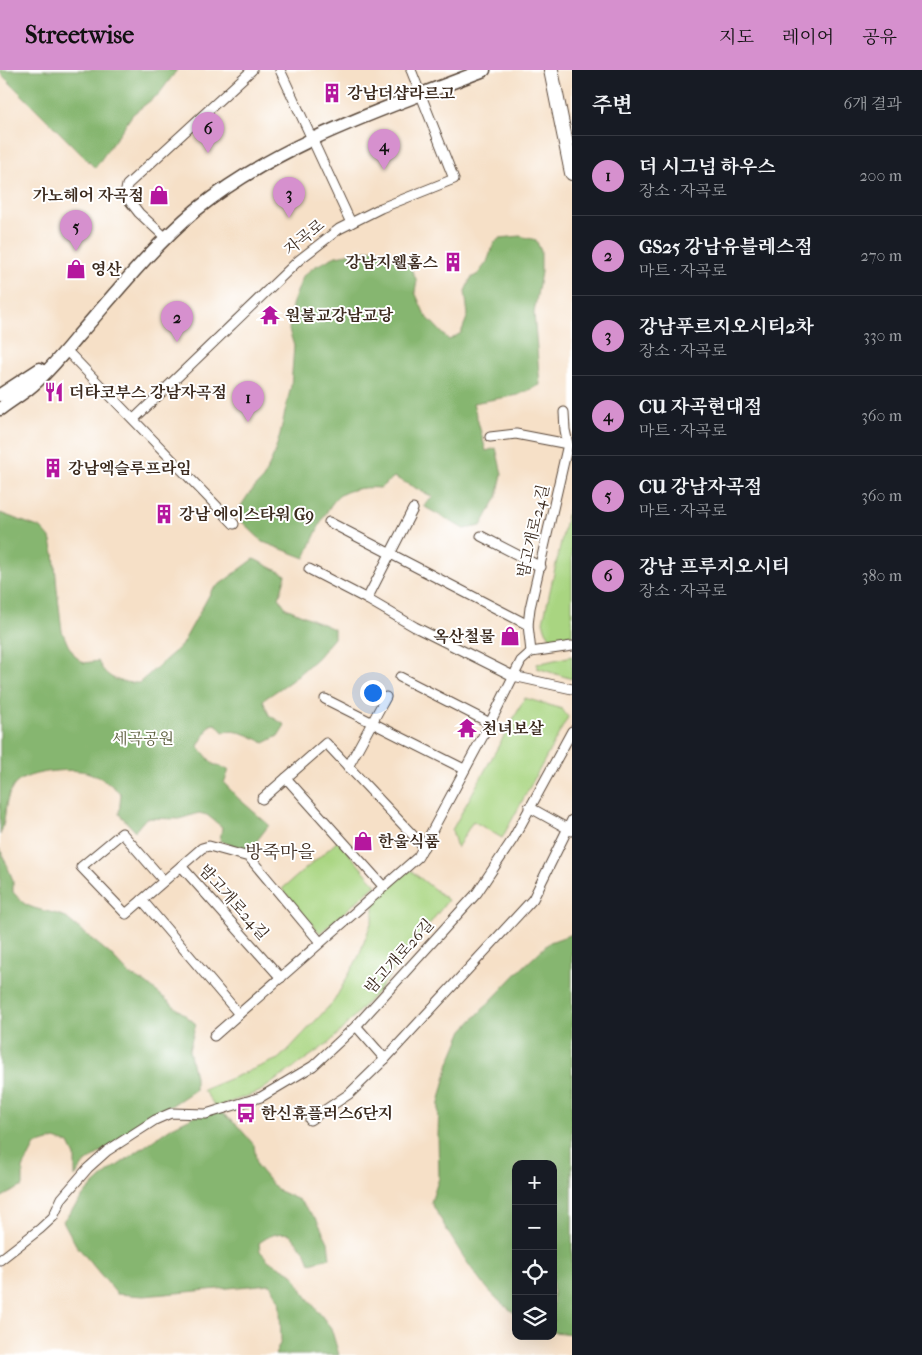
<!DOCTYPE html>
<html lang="ko">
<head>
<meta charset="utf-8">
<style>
  body { margin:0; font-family:"IM FELL French Canon","Noto Serif KR",serif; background:#20242c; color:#f1f3f6 }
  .controls { position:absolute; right:15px; bottom:15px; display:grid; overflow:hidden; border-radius:10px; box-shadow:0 5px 20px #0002 }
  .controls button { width:45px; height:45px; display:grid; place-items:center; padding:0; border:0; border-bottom:1px solid #363941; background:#171b24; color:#f1f3f6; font:25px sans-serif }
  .you { position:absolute; left:372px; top:622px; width:18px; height:18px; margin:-12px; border:4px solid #fff; border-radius:50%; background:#1a73e8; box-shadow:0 0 0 8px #1a73e833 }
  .badge { display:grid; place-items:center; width:32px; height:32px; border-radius:50%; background:#d690ce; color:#111; font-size:16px; font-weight:700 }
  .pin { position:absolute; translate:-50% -41px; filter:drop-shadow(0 1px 2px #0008) }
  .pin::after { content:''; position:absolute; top:26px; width:18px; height:15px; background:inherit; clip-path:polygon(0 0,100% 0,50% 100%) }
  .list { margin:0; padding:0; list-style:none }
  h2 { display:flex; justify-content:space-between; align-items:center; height:65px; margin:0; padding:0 20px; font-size:21px }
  h2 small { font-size:16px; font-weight:400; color:#9ea1a6 }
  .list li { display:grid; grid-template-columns:32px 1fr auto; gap:15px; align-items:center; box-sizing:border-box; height:80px; padding:0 20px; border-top:1px solid #363941 }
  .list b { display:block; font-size:19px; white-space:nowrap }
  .list p { margin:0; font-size:16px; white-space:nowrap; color:#9ea1a6 }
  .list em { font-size:16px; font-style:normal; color:#9ea1a6 }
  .icon { flex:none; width:28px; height:28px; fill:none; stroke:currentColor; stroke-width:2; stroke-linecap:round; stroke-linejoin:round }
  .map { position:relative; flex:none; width:572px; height:1285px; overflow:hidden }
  header { display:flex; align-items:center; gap:30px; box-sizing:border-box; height:70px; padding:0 25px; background:#d690ce; color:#111 }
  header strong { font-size:24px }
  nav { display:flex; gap:28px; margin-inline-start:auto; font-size:18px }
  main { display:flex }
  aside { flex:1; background:#171b24 }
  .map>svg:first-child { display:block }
</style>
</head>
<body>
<header>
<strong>Streetwise</strong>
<nav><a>지도</a><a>레이어</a><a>공유</a></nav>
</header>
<main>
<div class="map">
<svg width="572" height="1285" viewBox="0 0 572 1285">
  <rect width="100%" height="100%" fill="#fff"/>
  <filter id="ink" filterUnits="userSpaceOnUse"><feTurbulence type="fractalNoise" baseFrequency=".02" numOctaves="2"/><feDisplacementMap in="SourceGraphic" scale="10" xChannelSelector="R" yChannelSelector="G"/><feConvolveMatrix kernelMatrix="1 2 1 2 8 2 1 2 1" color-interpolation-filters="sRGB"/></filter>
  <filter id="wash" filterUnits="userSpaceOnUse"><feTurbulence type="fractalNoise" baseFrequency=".0096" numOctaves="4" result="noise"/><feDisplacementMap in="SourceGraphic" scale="20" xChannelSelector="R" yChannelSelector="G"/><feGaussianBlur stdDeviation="1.12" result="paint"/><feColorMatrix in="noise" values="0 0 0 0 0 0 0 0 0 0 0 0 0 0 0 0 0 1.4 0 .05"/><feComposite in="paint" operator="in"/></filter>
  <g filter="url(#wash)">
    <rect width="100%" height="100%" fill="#f6e0c7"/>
    <g fill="#a9d581" stroke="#728050">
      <polygon points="572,423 572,565 552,570 546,561 543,552"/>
      <polygon points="572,586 572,609 537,598 537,594"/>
      <polygon points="525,628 562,639 568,647 502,768 473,751 457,778 452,760"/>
      <polygon points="338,771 376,815 320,863 282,819"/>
      <polygon points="410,800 448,830 378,921 330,972 259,1022 216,1037 203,1020 278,989 289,979 334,931 358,888 373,848 375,830"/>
    </g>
    <g fill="#86b66f" stroke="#607046">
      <polygon points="0,0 177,0 159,24 133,44 95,98 0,3"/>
      <path d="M520 166 536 170 541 181V202L534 243 540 315 518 325 473 333 486 381 496 378 502 404 497 427 481 456 464 459 423 436 433 427 394 407 380 418C367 417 354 418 342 424 327 432 312 473 305 488L263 472 235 445 248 425 263 409 274 385 280 364 291 316 294 276 289 260 292 235 303 206 314 197 336 186 374 179 390 183 407 191 417 211 415 222 425 245 449 270 461 263 468 245 465 221 471 208 478 204 487 192 494 173 500 168Z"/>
      <path d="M0 443 41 458 50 468 54 483 57 519 62 561 68 575 76 587 84 593 98 591C106 609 120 613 139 613L181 576 212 520 254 489 286 505 279 528 286 538 334 559V568L317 588 291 611 263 630 269 645 285 655 278 666 264 673C251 666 239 659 223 662L216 654 210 655 198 676 213 694 229 700 224 713 238 728 269 755 249 781 220 771 222 757 207 745 199 743 179 749 146 748 135 761 119 744 121 724C111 714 100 706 86 702 70 698 22 701 13 717 3 732 7 749 0 765Z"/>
      <path d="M0 779 13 810V822C17 826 20 831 25 834 37 841 52 841 65 847L110 884 129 904 146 913 196 954 189 980 195 1007V1020L95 1086 83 1095 75 1107V1086L69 1074 55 1069 35 1075 23 1098V1116L0 1128Z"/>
      <path d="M572 864V1264L553 1262V1094H516V1244C480 1221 452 1169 431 1132L439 1108 438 1066 439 1033 449 993 463 960 517 903 550 872Z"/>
      <path d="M201 1043H222L238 1056 254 1075 257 1096 277 1120 299 1130 317 1150 328 1172 330 1188 310 1193 306 1183 290 1164C277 1162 270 1165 259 1173L260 1181 269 1191 293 1204 303 1222 331 1258 339 1285H275L281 1271 280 1239 279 1229 270 1214 144 1226 117 1224 76 1175 63 1151 88 1120 107 1103 172 1057Z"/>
    </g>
  </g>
  <g filter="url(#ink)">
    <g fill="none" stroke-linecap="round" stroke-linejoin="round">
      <defs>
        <g id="street">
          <polyline points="280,0 351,153"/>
          <polyline points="166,168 139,143 125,125 127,115 252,0"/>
          <polyline points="66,280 234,454"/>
          <polyline points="134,349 299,190 339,159 381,138 454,109 411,0"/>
          <polyline points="490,367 516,364 568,374"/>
          <polyline points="329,452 528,555"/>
          <polyline points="481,466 541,497"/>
          <polyline points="309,499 367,529 415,557 513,606 572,619"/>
          <polyline points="367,529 413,439"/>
          <polyline points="531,582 528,555 530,538 568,374 565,360 564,342"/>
          <polyline points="400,607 490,653"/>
          <polyline points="325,629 464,699"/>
          <polyline points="348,697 386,627"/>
          <polyline points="286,708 326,673 424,777"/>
          <polyline points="262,729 286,708 383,816"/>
          <polyline points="529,737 572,761"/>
          <polyline points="181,796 281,908"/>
          <polyline points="164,811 126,844 81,797 122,763 164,811 202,778 209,776 249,787 320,872"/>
          <polyline points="142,830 239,944"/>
          <polyline points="356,956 385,989"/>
          <polyline points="214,966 418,787 490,653 521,591 531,582 572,576"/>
          <polyline points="310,1050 349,1024 385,989 533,829 572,750"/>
          <polyline points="0,1190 40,1159 53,1147 62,1128 88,1098 107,1081 155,1050 171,1043 206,1044 261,1027 313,996 356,956 477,823 513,769 572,661"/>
        </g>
        <g id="secondary">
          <polyline points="0,325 40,299"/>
          <path d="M0 339C9 332 19 326 28 319 45 306 63 284 77 267 115 224 152 177 196 140 280 72 385 39 484 0"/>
        </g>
        <polyline id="primary" points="551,0 572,103"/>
      </defs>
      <use href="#street" stroke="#574537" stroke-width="11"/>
      <use href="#secondary" stroke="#574537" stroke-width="15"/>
      <use href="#primary" stroke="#574537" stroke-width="16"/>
      <use href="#street" stroke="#fff" stroke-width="9"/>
      <use href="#secondary" stroke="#fff" stroke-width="12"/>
      <use href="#primary" stroke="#fff" stroke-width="14"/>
    </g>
  </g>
  <defs>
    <symbol id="building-bare" viewBox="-9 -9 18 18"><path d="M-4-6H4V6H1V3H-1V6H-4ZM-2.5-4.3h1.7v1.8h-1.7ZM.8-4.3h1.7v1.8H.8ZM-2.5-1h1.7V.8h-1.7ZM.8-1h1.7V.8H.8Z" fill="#b5179e" stroke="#fff" stroke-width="2.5" paint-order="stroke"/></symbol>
    <symbol id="shop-bare" viewBox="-9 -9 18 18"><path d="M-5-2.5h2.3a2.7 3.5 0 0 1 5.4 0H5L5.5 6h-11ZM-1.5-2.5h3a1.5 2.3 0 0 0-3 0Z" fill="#b5179e" stroke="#fff" stroke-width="2.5" paint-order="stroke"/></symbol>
    <symbol id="temple-bare" viewBox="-9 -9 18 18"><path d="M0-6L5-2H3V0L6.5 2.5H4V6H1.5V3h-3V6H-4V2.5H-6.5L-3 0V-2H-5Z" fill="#b5179e" stroke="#fff" stroke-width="2.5" paint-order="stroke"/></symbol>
    <symbol id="restaurant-bare" viewBox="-9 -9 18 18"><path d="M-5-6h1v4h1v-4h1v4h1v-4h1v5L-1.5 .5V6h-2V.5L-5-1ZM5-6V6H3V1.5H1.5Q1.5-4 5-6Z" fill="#b5179e" stroke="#fff" stroke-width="2.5" paint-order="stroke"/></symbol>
    <symbol id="bus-bare" viewBox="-9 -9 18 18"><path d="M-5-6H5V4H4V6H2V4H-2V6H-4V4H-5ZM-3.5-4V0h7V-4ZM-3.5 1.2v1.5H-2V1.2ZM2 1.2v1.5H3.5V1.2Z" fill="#b5179e" stroke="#fff" stroke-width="2.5" paint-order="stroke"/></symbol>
  </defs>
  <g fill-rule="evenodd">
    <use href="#building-bare" x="318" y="9" width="28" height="28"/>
    <use href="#shop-bare" x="145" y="111" width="28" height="28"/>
    <use href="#building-bare" x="439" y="178" width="28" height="28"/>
    <use href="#shop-bare" x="62" y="185" width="28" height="28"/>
    <use href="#temple-bare" x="256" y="231" width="28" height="28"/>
    <use href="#restaurant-bare" x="40" y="308" width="28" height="28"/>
    <use href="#building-bare" x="39" y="384" width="28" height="28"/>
    <use href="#building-bare" x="150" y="430" width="28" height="28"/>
    <use href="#shop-bare" x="496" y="552" width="28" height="28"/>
    <use href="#temple-bare" x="453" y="644" width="28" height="28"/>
    <use href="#shop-bare" x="349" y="757" width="28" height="28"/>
    <use href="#bus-bare" x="232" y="1029" width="28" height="28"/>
  </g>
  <g text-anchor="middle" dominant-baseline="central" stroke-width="4" stroke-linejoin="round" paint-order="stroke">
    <g font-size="16" font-weight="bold" fill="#3b2a1e" stroke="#fff" text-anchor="start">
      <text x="347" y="23">강남더샵라르고</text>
      <text x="144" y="125" text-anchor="end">가노헤어 자곡점</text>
      <text x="438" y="192" text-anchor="end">강남지웰홈스</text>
      <text x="91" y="199">영산</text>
      <text x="285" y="245">원불교강남교당</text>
      <text x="69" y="322">더타코부스 강남자곡점</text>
      <text x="68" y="398">강남엑슬루프라임</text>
      <text x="179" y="444">강남 에이스타워 G9</text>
      <text x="495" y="566" text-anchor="end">옥산철물</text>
      <text x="482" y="658">천녀보살</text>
      <text x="378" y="771">한울식품</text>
      <text x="261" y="1043">한신휴플러스6단지</text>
    </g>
    <g font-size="16" fill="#3b2a1e" stroke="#fff">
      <text transform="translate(304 167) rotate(-39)">자곡로</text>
      <text transform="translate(533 461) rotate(-77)">밤고개로24길</text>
      <text transform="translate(234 832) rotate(48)">밤고개로24길</text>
      <text transform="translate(399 886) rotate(-48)">밤고개로26길</text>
    </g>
    <g font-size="16" fill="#5c5d3c" stroke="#fff">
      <text x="143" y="668">세곡공원</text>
    </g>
    <g font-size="18" fill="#3b2a1e" stroke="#fff">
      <text x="280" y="782">방죽마을</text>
    </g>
  </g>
</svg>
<div class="controls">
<button>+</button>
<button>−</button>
<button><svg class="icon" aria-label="locate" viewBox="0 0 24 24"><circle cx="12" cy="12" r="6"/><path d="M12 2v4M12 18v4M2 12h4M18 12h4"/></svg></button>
<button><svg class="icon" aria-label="layers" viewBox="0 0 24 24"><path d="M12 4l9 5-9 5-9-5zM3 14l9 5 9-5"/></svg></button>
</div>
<div class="you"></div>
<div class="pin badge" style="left:248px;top:352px">1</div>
<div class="pin badge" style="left:177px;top:272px">2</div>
<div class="pin badge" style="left:289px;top:148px">3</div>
<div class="pin badge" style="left:384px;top:100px">4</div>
<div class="pin badge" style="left:76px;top:181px">5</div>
<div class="pin badge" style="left:208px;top:83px">6</div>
</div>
<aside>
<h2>주변<small>6개 결과</small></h2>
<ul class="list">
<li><span class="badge">1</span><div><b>더 시그넘 하우스</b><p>장소 · 자곡로</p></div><em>200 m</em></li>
<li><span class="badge">2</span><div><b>GS25 강남유블레스점</b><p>마트 · 자곡로</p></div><em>270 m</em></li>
<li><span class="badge">3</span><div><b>강남푸르지오시티2차</b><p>장소 · 자곡로</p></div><em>330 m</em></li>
<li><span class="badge">4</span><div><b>CU 자곡현대점</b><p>마트 · 자곡로</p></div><em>360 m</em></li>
<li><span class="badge">5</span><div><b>CU 강남자곡점</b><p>마트 · 자곡로</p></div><em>360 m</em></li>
<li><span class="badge">6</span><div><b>강남 프루지오시티</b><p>장소 · 자곡로</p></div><em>380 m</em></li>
</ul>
</aside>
</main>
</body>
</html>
